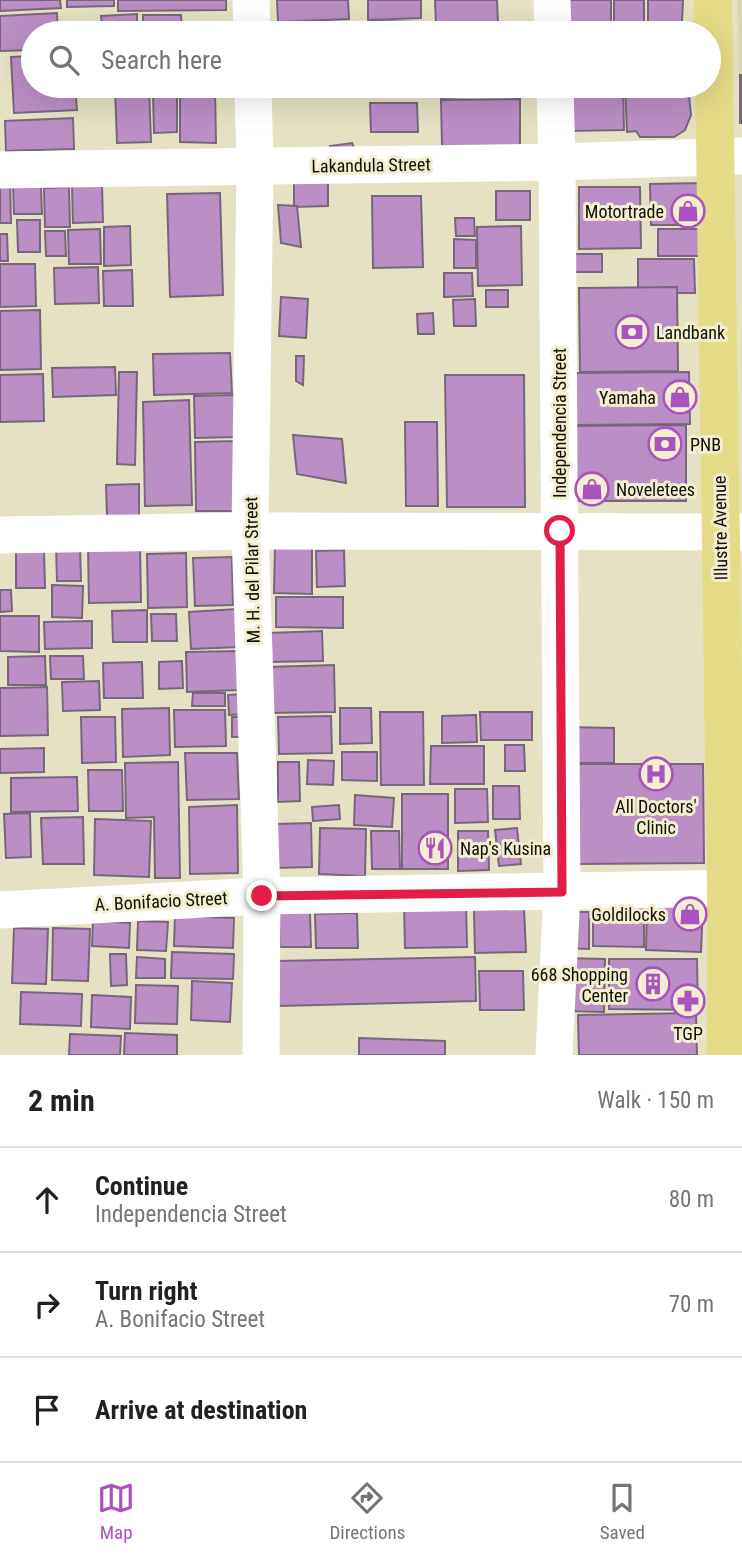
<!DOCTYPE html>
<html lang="en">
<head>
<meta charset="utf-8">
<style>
  body { margin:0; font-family:"Roboto Condensed",sans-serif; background:#f2f2f2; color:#202124 }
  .stop { position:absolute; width:21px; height:21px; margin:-16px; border:5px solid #e11d48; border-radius:50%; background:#fff }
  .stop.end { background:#e11d48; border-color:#fff; box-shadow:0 2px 7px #0008 }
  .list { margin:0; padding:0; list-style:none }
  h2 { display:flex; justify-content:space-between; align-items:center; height:91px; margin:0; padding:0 28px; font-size:30px }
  h2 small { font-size:23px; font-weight:400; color:#757577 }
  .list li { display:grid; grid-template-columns:46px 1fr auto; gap:21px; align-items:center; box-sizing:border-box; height:105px; padding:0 28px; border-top:2px solid #e0e0e0 }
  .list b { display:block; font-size:26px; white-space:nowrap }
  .list p { margin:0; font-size:23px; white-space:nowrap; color:#757577 }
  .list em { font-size:23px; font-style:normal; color:#757577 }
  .icon { flex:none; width:38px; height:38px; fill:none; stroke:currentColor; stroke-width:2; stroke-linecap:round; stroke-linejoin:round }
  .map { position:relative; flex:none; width:742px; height:1055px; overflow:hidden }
  .search { position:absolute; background:#fff; box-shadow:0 7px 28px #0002; left:21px; right:21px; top:21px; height:77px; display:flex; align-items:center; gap:18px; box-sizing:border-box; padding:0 24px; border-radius:38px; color:#757577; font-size:26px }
  .sheet { height:406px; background:#fff }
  nav { display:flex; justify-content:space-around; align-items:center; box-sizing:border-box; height:98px; border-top:2px solid #e0e0e0; background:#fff; font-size:19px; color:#757577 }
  nav a { display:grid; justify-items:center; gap:4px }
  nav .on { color:#aa52bf }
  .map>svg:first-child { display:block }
</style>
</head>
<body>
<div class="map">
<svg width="742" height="1055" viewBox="0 0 742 1055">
  <rect width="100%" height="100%" fill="#e5e1c2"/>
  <polygon fill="#dad6af" points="738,0 742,0 742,124 739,124"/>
  <g fill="#bb8ec6" stroke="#78667d" stroke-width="2">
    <polygon points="0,0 60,0 61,8 0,11"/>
    <polygon points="67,0 114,0 114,6 67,7"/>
    <polygon points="118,0 226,0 226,10 118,11"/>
    <polygon points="277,0 348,0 349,19 278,22"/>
    <polygon points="368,0 421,0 421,18 368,20"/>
    <polygon points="435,0 497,0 498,24 436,24"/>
    <polygon points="566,0 611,0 611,27 567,28"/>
    <rect x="614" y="0" width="30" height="25"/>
    <polygon points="648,0 683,0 682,22 648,22"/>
    <polygon points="57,13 58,33 33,33 33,50 0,51 0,16"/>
    <polygon points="137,14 137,33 103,33 101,16"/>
    <polygon points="143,15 181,15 182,33 143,33"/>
    <polygon points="372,21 414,22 414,33 372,33"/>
    <polygon points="506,28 506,30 527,30 527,33 441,33 441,29"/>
    <polygon points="671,29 671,33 589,33 589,31"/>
    <polygon points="33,56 33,86 75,86 77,110 14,113 11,57"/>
    <rect x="740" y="75" width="2" height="48"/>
    <polygon points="149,86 151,142 117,143 115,88"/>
    <rect x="375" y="86" width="52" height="7"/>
    <polygon points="441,86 467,86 467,97 441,98"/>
    <polygon points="567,86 623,86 624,130 568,131"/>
    <polygon points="625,86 688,86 691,115 685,130 674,137 640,137 636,131 627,132"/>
    <polygon points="180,92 215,92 216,143 180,142"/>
    <polygon points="153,93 177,93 177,132 154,133"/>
    <polygon points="520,99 520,146 442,146 441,100"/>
    <polygon points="370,103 417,103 418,132 371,132"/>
    <polygon points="73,118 74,149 6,151 5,121"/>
    <polygon points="352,143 356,152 331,153 330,146"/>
    <polygon points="294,179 328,179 328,206 294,207"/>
    <polygon points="10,182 11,223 0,223 0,183"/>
    <polygon points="699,183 699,225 651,225 650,184"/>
    <polygon points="102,185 103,222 73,223 72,186"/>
    <polygon points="13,186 41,186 42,214 14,214"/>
    <polygon points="69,187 70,227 45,227 44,188"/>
    <polygon points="579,187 640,187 641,248 579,249"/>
    <rect x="496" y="191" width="34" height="29"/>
    <polygon points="220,193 223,295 170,297 167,194"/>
    <polygon points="372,196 421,196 423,267 373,268"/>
    <polygon points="278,205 297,206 301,247 281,243"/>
    <polygon points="455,218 474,218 475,236 456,236"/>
    <polygon points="17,220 40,220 40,252 18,252"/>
    <polygon points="130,226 131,265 104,266 104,227"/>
    <polygon points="521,226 522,285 478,286 477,227"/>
    <polygon points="100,229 101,264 69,264 68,230"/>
    <rect x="658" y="229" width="41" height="27"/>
    <polygon points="45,231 65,231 66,256 46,256"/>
    <polygon points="0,234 7,234 8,261 0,261"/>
    <polygon points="454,239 476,240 476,268 454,268"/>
    <polygon points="573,254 602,254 602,272 574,272"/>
    <polygon points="638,259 694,259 695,293 638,293"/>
    <polygon points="0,264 35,264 36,306 0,307"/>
    <polygon points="98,267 99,303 55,304 54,268"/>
    <polygon points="132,270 133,306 104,306 103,271"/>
    <polygon points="444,273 472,273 473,296 444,297"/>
    <polygon points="677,287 678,371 580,372 579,288"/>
    <rect x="486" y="290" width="22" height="17"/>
    <polygon points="281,297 308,299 306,338 279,336"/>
    <polygon points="475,299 476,326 454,326 453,300"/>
    <polygon points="40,310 41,369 0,370 0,311"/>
    <polygon points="433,313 434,334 418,334 417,314"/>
    <polygon points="230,353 232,393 154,395 153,354"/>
    <polygon points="296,356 304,356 303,385 296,381"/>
    <polygon points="115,367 116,395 53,397 52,368"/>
    <polygon points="119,372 137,372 135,465 117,464"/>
    <polygon points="689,372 690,424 576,425 576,373"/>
    <polygon points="43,374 44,421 0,422 0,375"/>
    <polygon points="445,375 524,375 525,507 447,507"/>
    <polygon points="235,395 236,437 195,438 194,396"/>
    <polygon points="189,400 192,505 145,506 143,402"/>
    <polygon points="405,422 437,422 438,506 406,506"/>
    <polygon points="686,425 686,501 577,501 576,426"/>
    <polygon points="293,435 342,439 346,483 297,474"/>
    <polygon points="236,441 238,511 196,511 195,442"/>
    <polygon points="139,484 139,515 107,516 106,485"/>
    <polygon points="80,544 81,581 57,581 56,545"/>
    <polygon points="275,546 312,546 312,594 274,593"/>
    <polygon points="88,547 140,547 141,602 89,603"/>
    <polygon points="344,550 345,586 317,587 316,551"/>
    <polygon points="16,551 44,551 45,588 16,588"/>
    <polygon points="186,553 187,607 148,608 147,554"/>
    <polygon points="232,557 233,605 195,606 193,558"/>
    <polygon points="52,585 83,586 82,618 52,617"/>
    <polygon points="0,590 11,590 12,611 0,612"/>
    <polygon points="276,597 343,597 343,628 276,627"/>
    <polygon points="237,609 240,647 191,649 189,612"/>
    <polygon points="147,610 147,642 113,642 112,611"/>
    <polygon points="151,614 176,614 177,641 152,641"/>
    <polygon points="0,616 39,616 39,652 0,651"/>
    <polygon points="92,621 92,648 45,649 44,622"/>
    <polygon points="322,631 323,661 269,662 269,633"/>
    <polygon points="238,651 239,690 187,692 186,652"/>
    <polygon points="45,656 46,685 8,685 8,657"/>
    <polygon points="50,656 83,656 84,679 51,679"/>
    <polygon points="182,661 183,688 159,689 159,662"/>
    <polygon points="142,662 143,698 104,698 103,663"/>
    <polygon points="334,665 335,712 268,713 266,667"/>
    <polygon points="99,681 100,710 63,711 62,682"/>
    <polygon points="47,687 48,735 0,736 0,688"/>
    <polygon points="193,693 225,693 225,706 192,706"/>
    <polygon points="244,694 246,714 229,715 228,695"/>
    <polygon points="169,708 170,755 123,757 122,709"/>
    <polygon points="340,708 371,708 372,743 340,744"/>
    <polygon points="174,710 225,710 226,746 175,747"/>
    <polygon points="380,712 423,712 424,785 381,785"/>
    <polygon points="480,712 532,712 532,740 481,740"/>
    <polygon points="476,715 477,742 442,743 442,716"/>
    <polygon points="331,716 332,753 279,754 278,717"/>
    <polygon points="81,717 115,717 116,762 82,763"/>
    <rect x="232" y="717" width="15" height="20"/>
    <polygon points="569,727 614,728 614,763 569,763"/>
    <polygon points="505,745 524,745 525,771 505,771"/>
    <polygon points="431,746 484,746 484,784 430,784"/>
    <polygon points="44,748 44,772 0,773 0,749"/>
    <polygon points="342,752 377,752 377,781 342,780"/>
    <polygon points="185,753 237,753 239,799 187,800"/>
    <polygon points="308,760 334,761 333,785 307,784"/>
    <polygon points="178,762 180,878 155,878 154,817 126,818 125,763"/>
    <polygon points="278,762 299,762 300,801 278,802"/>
    <polygon points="573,764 703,764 704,863 574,864"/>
    <polygon points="88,770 122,770 123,811 89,811"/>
    <polygon points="77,777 78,811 11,812 11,778"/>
    <polygon points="493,786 519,786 520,819 493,819"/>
    <polygon points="455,789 487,789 488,822 455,823"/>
    <rect x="402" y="794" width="46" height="75"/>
    <polygon points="355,795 394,798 392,827 354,825"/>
    <polygon points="237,805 238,873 190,874 189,807"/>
    <polygon points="339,805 340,819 313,821 312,807"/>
    <polygon points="30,813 31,857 6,858 4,814"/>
    <polygon points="83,817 84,864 43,864 41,818"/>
    <polygon points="95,819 151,821 149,877 94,875"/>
    <polygon points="311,823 312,867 275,868 274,824"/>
    <polygon points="320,828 366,829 365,876 319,874"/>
    <polygon points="517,828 521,864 499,866 495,830"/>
    <polygon points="371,831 399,831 400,869 372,869"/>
    <polygon points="458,831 488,831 489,870 458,871"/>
    <polygon points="593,896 644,897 644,947 593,946"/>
    <polygon points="647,901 703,903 701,952 646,950"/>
    <polygon points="466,904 467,947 405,948 404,905"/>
    <polygon points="524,909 526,952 475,953 474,910"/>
    <polygon points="279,912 310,912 311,947 280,947"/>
    <polygon points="563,912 589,912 589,949 562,948"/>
    <polygon points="357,913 358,948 316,948 315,914"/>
    <polygon points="175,916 234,918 233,948 174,946"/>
    <polygon points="93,921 130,923 129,948 92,946"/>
    <polygon points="138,921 168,922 166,951 137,950"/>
    <polygon points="14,928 48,929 46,984 12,983"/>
    <polygon points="53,928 90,929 88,981 52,980"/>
    <polygon points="172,952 234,954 233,979 171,978"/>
    <polygon points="110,954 126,954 127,985 111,986"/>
    <polygon points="137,957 165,959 165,978 136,978"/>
    <polygon points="475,957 476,1001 279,1006 278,961"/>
    <polygon points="564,958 605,959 604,1012 564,1011"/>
    <polygon points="609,959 697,959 698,1010 609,1009"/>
    <polygon points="479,971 523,971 524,1010 480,1010"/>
    <polygon points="192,981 232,983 230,1022 191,1020"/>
    <polygon points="136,985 178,986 177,1024 135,1023"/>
    <polygon points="21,992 82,994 81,1026 20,1024"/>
    <polygon points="92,995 131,997 130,1029 91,1027"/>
    <polygon points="696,1013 697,1055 579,1055 578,1015"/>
    <polygon points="125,1033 177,1035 177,1055 124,1055"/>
    <polygon points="70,1034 121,1036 120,1055 69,1055"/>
    <polygon points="359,1038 445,1041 445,1055 359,1055"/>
  </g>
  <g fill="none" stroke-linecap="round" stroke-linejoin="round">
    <g stroke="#fff" stroke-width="37">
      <polyline points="251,0 252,33"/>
      <polyline points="552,0 553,33"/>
      <polyline points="253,86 255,166 250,531 262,896 261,1055"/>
      <polyline points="0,170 557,162 742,156"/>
      <polyline points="0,535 250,531 742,532"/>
      <polyline points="0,910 262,896 742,888"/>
      <polyline points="554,1055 562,892 557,162 555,86"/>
    </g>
    <polyline stroke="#e6db86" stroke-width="38" points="713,0 726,888 726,1055"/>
  </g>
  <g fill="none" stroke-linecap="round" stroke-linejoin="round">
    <polyline stroke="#e11d48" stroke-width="9" points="262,896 562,892 560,531"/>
  </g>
  <defs>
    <symbol id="shop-ring" viewBox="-11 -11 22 22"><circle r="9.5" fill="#f2eecf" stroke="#aa52bf" stroke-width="1.5"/><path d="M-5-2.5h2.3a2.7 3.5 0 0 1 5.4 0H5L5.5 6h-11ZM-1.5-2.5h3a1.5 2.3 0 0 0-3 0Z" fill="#aa52bf"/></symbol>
    <symbol id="bank-ring" viewBox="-11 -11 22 22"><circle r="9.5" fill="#f2eecf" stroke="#aa52bf" stroke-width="1.5"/><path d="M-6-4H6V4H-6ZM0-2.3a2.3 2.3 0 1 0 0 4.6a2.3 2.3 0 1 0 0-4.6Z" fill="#aa52bf"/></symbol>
    <symbol id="hospital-ring" viewBox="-11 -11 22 22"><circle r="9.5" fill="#f2eecf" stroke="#aa52bf" stroke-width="1.5"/><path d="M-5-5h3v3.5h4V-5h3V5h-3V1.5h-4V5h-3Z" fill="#aa52bf"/></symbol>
    <symbol id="restaurant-ring" viewBox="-11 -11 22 22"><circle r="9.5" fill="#f2eecf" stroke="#aa52bf" stroke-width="1.5"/><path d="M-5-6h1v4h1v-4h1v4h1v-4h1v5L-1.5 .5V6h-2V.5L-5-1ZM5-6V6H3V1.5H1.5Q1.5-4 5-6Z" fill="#aa52bf"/></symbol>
    <symbol id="building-ring" viewBox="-11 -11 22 22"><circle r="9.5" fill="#f2eecf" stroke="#aa52bf" stroke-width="1.5"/><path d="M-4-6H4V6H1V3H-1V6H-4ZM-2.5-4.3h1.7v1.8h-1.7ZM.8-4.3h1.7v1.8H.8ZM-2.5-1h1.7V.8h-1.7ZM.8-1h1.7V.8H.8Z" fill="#aa52bf"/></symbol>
    <symbol id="pharmacy-ring" viewBox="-11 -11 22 22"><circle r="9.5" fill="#f2eecf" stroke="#aa52bf" stroke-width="1.5"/><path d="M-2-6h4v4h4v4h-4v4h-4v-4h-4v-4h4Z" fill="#aa52bf"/></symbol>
  </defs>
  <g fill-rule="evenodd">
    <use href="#shop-ring" x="669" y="192" width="38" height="38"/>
    <use href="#bank-ring" x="613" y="313" width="38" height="38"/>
    <use href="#shop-ring" x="661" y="378" width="38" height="38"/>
    <use href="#bank-ring" x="646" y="425" width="38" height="38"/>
    <use href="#shop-ring" x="573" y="470" width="38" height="38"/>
    <use href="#hospital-ring" x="637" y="755" width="38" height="38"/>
    <use href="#restaurant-ring" x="416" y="829" width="38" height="38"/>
    <use href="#shop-ring" x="671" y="895" width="38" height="38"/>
    <use href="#building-ring" x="634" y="965" width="38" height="38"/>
    <use href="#pharmacy-ring" x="669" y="982" width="38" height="38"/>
  </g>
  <g text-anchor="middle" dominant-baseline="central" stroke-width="6" stroke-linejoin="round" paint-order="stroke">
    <g font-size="18" fill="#111006" stroke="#f2eecf">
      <text transform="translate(371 165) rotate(-1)">Lakandula Street</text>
      <text transform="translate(559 423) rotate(-90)">Independencia Street</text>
      <text transform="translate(720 528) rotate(-91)">Illustre Avenue</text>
      <text transform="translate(252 570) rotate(-91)">M. H. del Pilar Street</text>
      <text transform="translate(161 901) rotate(-3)">A. Bonifacio Street</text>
    </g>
    <g font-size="18" fill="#111006" stroke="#f2eecf" text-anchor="end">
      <text x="664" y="211">Motortrade</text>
      <text x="656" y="332" text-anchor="start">Landbank</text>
      <text x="656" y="397">Yamaha</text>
      <text x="690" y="444" text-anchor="start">PNB</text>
      <text x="616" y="489" text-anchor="start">Noveletees</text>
      <text x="656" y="806" text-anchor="middle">All Doctors'<tspan x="656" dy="21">Clinic</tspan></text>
      <text x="460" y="848" text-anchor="start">Nap's Kusina</text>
      <text x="666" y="914">Goldilocks</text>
      <text x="628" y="974">668 Shopping<tspan x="628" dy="21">Center</tspan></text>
      <text x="688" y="1033" text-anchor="middle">TGP</text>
    </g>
  </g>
</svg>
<div class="stop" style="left:560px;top:531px"></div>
<div class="stop end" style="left:262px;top:896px"></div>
<div class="search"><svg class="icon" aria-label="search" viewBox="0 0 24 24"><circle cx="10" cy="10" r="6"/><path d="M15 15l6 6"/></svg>Search here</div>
</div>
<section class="sheet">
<h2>2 min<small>Walk · 150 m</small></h2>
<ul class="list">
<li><svg class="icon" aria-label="ahead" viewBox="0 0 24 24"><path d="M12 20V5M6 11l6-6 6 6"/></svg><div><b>Continue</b><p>Independencia Street</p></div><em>80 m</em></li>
<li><svg class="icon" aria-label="right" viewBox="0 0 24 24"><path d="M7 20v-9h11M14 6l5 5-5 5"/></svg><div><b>Turn right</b><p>A. Bonifacio Street</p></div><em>70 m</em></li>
<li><svg class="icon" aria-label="arrive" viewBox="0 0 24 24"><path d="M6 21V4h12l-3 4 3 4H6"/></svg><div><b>Arrive at destination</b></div></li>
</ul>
</section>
<nav>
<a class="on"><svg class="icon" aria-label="map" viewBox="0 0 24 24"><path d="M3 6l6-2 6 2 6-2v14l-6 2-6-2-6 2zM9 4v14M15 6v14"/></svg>Map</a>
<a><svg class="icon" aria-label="directions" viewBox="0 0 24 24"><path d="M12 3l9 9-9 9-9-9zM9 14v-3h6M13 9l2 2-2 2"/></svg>Directions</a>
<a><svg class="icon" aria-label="saved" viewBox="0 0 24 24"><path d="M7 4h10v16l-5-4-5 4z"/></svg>Saved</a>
</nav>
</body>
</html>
